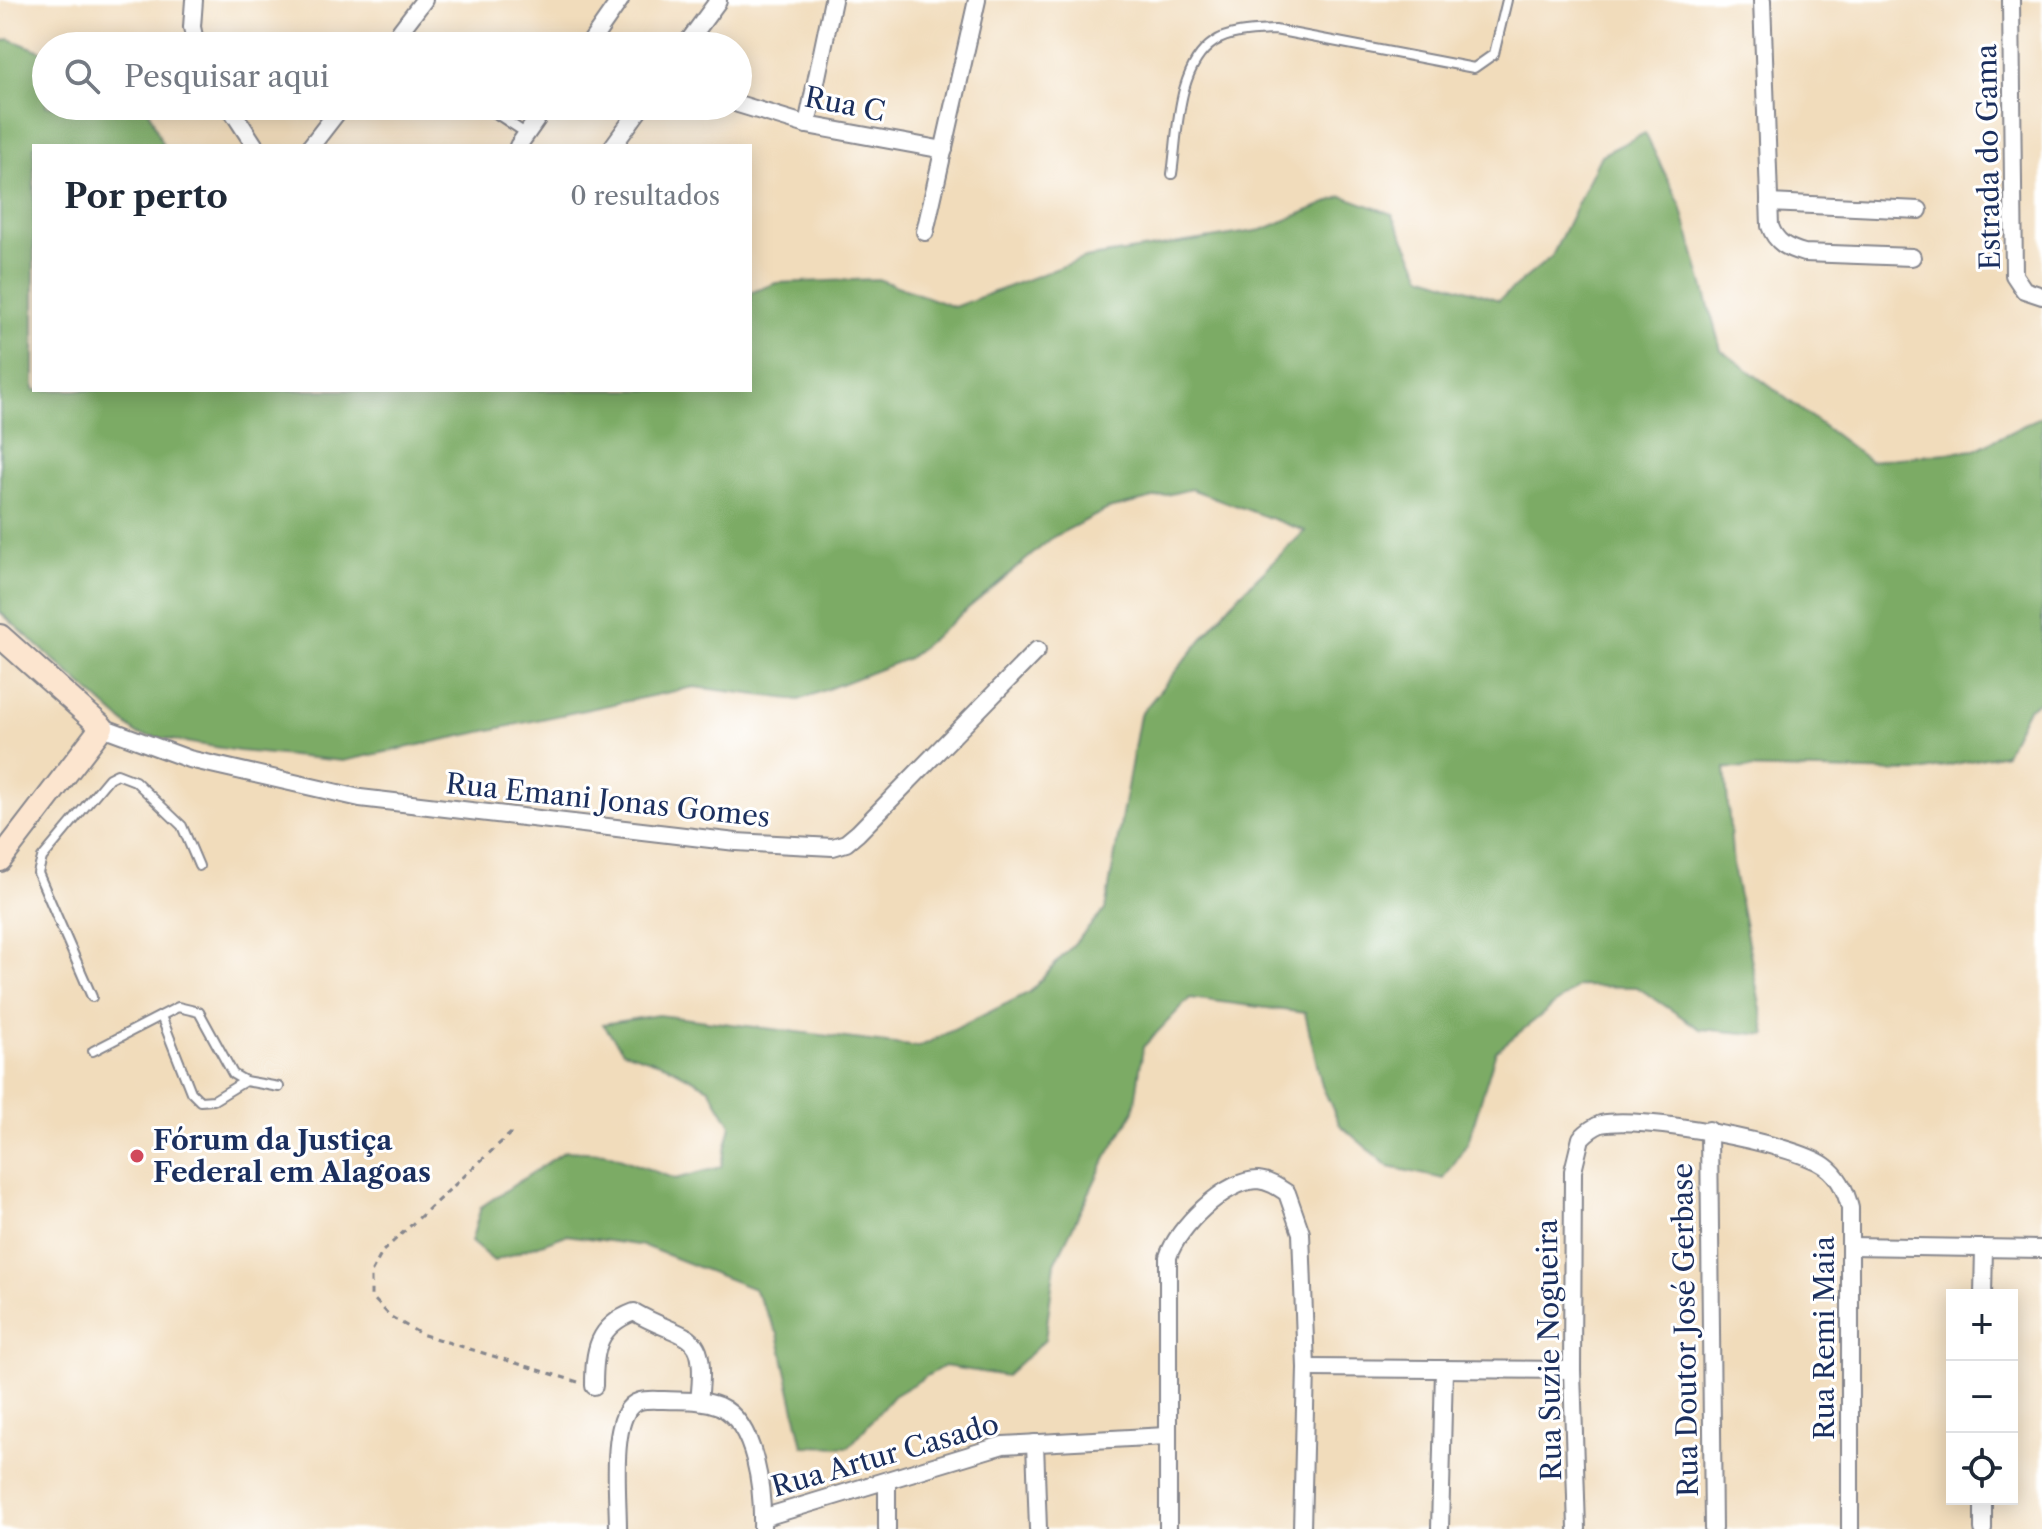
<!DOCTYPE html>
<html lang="pt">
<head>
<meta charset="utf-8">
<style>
  body { margin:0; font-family:"Libre Caslon Text",serif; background:#f2f2f3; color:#1f2937 }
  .controls { position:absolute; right:24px; bottom:24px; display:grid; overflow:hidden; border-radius:0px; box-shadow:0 4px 20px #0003 }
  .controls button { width:72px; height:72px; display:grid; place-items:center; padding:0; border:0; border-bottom:2px solid #e0e1e3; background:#fff; color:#1f2937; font:40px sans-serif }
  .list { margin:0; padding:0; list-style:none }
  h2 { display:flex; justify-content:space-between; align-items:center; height:104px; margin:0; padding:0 32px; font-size:34px }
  h2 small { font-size:26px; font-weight:400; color:#747a83 }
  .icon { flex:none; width:44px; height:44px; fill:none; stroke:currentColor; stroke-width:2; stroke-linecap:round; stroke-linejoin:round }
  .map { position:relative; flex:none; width:2042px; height:1529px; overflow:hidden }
  .search { position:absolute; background:#fff; box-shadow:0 4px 20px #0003; left:32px; top:32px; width:720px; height:88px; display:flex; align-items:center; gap:20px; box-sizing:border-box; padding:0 28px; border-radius:44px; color:#747a83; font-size:30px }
  .panel { position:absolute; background:#fff; box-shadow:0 4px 20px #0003; left:32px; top:144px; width:720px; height:248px; border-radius:0px }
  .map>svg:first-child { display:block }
</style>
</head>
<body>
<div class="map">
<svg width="2042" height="1529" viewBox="0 0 2042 1529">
  <rect width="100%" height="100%" fill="#fff"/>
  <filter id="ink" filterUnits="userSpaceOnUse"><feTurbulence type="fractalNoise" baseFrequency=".0125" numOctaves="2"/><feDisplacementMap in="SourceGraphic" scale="16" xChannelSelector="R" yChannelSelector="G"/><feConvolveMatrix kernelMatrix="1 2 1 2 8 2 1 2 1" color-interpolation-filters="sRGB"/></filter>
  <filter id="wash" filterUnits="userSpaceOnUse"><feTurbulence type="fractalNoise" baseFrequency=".006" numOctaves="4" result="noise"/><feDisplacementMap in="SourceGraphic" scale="32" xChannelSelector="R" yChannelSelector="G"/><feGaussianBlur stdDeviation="1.8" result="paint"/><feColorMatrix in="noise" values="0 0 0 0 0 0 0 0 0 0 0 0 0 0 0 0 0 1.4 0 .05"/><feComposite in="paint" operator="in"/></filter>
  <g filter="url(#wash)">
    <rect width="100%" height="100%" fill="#f1dcbb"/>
    <polygon fill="#7cab65" stroke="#4c6d62" stroke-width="2" points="9,39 46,53 46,106 147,106 163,146 34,146 34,390 750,390 750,293 776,283 878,279 954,307 1085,258 1262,230 1343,196 1392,214 1422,275 1499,300 1552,256 1601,155 1645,133 1681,206 1721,350 1870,461 1975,450 2042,416 2042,700 2028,708 2005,754 1915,772 1725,768 1733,866 1766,1035 1700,1029 1637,987 1578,986 1496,1051 1468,1142 1444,1179 1389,1167 1340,1125 1322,1086 1305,1013 1190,998 1143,1047 1134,1111 1106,1158 1055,1263 1045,1340 1006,1376 944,1366 893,1396 849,1447 803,1446 778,1334 754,1289 644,1246 566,1235 494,1261 471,1242 481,1207 565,1151 606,1153 675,1179 721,1167 731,1125 709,1088 666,1065 623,1051 603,1024 658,1015 919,1047 1030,992 1105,910 1140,715 1234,600 1305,531 1191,489 1108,509 1053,537 909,658 799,700 694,687 343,761 239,751 137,734 0,612 0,42"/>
  </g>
  <g filter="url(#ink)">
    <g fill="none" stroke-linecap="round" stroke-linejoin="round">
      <defs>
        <g id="lane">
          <polyline points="469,106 495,113 527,134"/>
          <path d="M1172 174C1178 134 1176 67 1214 42 1230 31 1256 31 1275 30L1474 68 1494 54 1507 0"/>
          <polyline points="92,997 38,873 42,858 109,778 117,774 135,781 182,826 199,866"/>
          <polyline points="161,1016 191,1092 200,1101 214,1100 245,1081"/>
          <polyline points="93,1051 178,1007 199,1012 233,1074 245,1081 279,1087"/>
        </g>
        <g id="street">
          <polyline points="194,0 192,27 196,46"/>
          <path d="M1762 0 1770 226C1776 243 1787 248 1804 253L1912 257"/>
          <polyline points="2011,0 2014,275 2024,290 2042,296"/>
          <polyline points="389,46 424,0"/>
          <polyline points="588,46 620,0"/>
          <polyline points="685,46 718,1"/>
          <polyline points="738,104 807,125 944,150"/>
          <polyline points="229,106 255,146"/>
          <polyline points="807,125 833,0"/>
          <polyline points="311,146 342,106"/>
          <polyline points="518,146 546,106"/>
          <polyline points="613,146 642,106"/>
          <polyline points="1769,203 1919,210"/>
          <polyline points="925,232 977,0"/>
          <polyline points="102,727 189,759 360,798 736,842 833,847 846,843 858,833 1037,650"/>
          <polyline points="1709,1130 1713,1529"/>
          <polyline points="1850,1246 2042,1249"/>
          <polyline points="1983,1295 1984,1248"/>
          <polyline points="1306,1368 1572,1370"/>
          <path d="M594 1386C594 1350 597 1326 634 1312 688 1343 708 1326 699 1401"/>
          <polyline points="1035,1443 1038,1529"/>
          <polyline points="887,1483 887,1529"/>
          <polyline points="762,1518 1003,1445 1166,1436"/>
          <path d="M618 1529C618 1498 612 1439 626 1413 634 1397 649 1400 664 1400 683 1401 701 1399 719 1406 757 1423 763 1493 762 1529"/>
          <path d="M1168 1529V1257C1177 1228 1225 1180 1258 1180 1269 1181 1278 1187 1287 1193L1301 1233 1306 1368 1302 1529"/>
          <polyline points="1440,1529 1444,1370"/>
          <path d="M1577 1529 1572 1370 1573 1171 1581 1138C1587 1132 1593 1127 1601 1124 1640 1115 1793 1143 1825 1166 1839 1176 1846 1191 1850 1208V1529"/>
          <polyline points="1983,1529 1983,1499"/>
        </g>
        <polyline id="secondary" points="0,636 102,727 0,860"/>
      </defs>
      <use href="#lane" stroke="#86868c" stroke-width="12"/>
      <use href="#street" stroke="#86868c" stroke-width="20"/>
      <use href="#secondary" stroke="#86868c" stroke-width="26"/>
      <polyline stroke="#86868c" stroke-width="3" stroke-dasharray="6 6" stroke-linecap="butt" points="511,1133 383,1251 371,1273 371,1296 391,1317 421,1334 578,1382"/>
      <use href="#lane" stroke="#fff" stroke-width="8"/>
      <use href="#street" stroke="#fff" stroke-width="16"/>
      <use href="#secondary" stroke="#fce5cf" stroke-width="22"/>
    </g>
  </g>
  <circle fill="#d1495b" stroke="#fff" stroke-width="3" cx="137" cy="1156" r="8"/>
  <g text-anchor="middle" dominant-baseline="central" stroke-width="6" stroke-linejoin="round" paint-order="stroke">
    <g font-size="28" fill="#1b2f5e" stroke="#fff">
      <text transform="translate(845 104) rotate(11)">Rua C</text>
      <text transform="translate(1988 157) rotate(-91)">Estrada do Gama</text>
      <text transform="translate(608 800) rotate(6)">Rua Emani Jonas Gomes</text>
      <text transform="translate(1685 1330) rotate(-91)">Rua Doutor José Gerbase</text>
      <text transform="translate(1824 1338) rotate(-90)">Rua Remi Maia</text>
      <text transform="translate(1549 1350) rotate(-91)">Rua Suzie Nogueira</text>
      <text transform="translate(885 1455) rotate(-16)">Rua Artur Casado</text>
    </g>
    <g font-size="28" font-weight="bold" fill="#1b2f5e" stroke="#fff" text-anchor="start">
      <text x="153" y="1140">Fórum da Justiça<tspan x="153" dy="32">Federal em Alagoas</tspan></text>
    </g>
  </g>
</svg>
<div class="controls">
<button>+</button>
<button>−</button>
<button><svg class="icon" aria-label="locate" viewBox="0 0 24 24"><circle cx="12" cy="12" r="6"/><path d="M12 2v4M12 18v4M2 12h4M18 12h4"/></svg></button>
</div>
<div class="search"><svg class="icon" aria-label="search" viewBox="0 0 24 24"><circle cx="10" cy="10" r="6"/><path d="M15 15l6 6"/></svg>Pesquisar aqui</div>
<section class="panel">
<h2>Por perto<small>0 resultados</small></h2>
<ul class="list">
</ul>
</section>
</div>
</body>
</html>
